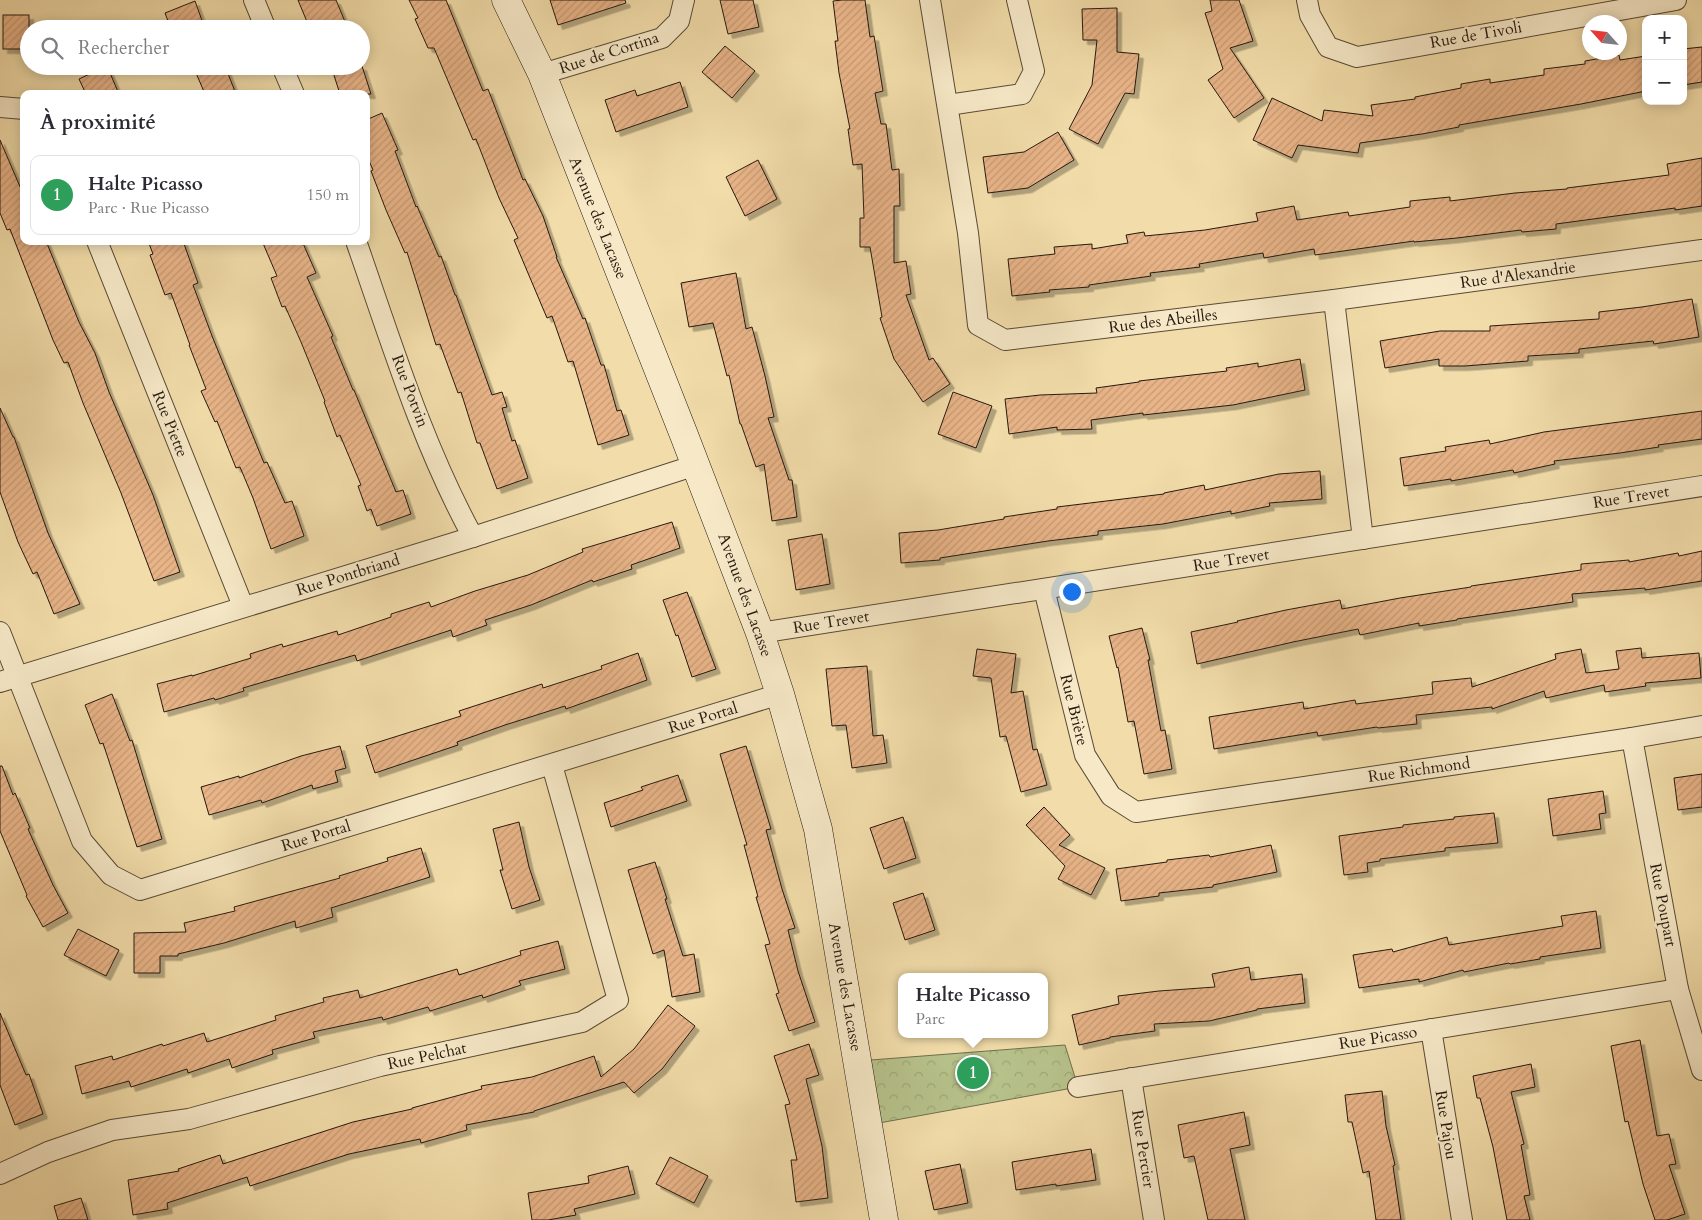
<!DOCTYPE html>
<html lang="fr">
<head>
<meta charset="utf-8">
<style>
  body { margin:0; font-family:Cardo,serif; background:#f7f7f7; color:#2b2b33 }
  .controls { position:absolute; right:15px; top:15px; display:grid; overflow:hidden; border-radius:10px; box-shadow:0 2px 12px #0003 }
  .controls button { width:45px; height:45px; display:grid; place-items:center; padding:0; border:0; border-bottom:1px solid #e1e1e2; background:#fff; color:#2b2b33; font:25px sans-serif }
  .compass { position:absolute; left:1582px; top:15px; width:45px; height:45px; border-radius:50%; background:#fff; box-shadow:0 2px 12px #0003; rotate:297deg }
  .you { position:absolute; left:1071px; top:591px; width:18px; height:18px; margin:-12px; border:4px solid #fff; border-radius:50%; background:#1a73e8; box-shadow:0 0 0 8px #1a73e833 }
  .badge { display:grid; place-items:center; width:32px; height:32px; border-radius:50%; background:#ea580c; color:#fff; font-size:16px; font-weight:700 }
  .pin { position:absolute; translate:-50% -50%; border:2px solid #fff; box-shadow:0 1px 5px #0006 }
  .popup { position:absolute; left:898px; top:973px; width:150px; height:65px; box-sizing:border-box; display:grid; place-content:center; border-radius:10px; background:#fff; filter:drop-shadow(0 1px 4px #0005); font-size:16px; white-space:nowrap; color:#7c7c81 }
  .popup b { font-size:19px; color:#2b2b33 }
  .popup::after { content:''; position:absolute; left:50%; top:100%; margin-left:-10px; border:10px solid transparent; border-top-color:#fff }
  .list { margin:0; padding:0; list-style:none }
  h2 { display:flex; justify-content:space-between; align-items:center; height:65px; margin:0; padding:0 20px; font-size:21px }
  h2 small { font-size:16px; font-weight:400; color:#7c7c81 }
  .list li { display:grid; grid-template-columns:32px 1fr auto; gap:15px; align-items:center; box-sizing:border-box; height:80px; margin:0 10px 10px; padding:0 10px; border:1px solid #e1e1e2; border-radius:10px }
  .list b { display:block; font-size:19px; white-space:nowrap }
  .list p { margin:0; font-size:16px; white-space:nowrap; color:#7c7c81 }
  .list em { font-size:16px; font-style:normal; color:#7c7c81 }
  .icon { flex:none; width:28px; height:28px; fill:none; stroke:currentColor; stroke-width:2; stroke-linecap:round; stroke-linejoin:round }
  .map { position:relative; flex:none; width:1702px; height:1220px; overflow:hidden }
  .search { position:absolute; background:#fff; box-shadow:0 2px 12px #0003; left:20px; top:20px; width:350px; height:55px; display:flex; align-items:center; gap:12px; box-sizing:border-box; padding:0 18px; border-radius:28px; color:#7c7c81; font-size:19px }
  .panel { position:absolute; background:#fff; box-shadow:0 2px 12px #0003; left:20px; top:90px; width:350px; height:155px; border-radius:10px }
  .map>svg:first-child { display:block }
</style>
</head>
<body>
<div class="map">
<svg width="1702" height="1220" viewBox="0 0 1702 1220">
  <defs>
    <pattern id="park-crowns" width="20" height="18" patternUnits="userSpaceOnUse" patternTransform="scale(1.25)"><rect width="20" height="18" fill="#b7c28b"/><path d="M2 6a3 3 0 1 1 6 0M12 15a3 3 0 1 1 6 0" fill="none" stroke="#9da677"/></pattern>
    <pattern id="building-hatch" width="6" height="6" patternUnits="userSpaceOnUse" patternTransform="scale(1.25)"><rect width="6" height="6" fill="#e8b488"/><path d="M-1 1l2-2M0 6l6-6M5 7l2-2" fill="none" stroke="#c79a74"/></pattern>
    <filter id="shadow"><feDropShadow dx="4.5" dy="4.5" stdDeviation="0" flood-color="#0004"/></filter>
  </defs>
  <rect width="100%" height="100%" fill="#f2ddaa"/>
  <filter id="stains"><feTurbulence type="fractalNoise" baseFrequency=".004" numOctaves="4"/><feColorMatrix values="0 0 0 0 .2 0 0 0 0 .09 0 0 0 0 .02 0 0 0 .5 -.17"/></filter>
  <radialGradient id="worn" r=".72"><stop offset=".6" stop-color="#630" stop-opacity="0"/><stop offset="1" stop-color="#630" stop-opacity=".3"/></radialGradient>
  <polygon fill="url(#park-crowns)" stroke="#6e6e4d" points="1065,1045 1078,1087 879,1123 871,1060"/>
  <g fill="url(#building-hatch)" stroke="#25190f" filter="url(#shadow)">
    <polygon points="298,0 336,0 348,29 310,29"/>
    <polygon points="409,0 446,0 483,91 488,89 523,180 525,179 543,216 557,257 556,257 583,319 585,318 601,365 604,365 617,411 621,410 629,435 598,445 573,361 568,362 552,316 547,318 514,240 518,238 499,198 476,139 473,140 434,48 428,48 415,19 418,18"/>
    <polygon points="550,0 625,0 626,3 558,25"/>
    <polygon points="720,0 753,0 759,27 728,34"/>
    <polygon points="842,0 865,0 870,37 874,36 883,91 875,93 881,124 886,124 892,170 899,169 900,206 894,206 894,263 906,261 911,294 906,295 929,360 933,358 950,384 923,402 894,359 880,318 882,317 870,247 860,247 860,218 864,218 862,164 853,165 848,129 850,129 839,73 835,41 838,41 833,1"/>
    <polygon points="1210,0 1239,0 1253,41 1230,48 1264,98 1234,118 1208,80 1223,69 1205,13 1212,11"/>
    <polygon points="195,1 205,29 171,29 165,13"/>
    <polygon points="1117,8 1117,52 1139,54 1134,94 1125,93 1098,144 1069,129 1092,85 1097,40 1083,40 1082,9"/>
    <rect x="3" y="15" width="26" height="34"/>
    <polygon points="725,46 755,71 732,98 702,72"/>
    <polygon points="1702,47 1702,82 1683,85 1683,49"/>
    <polygon points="1619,55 1620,60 1646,56 1646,91 1581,104 1459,125 1459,127 1422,134 1360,143 1358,153 1298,145 1292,158 1253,140 1272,98 1322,121 1324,110 1373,116 1371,105 1415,99 1415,97 1461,88 1461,84 1490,79 1490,83 1544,75 1544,69 1585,64 1585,61"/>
    <polygon points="107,66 119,94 86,94 79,79"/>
    <polygon points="193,66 225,66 236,94 205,94"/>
    <polygon points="331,66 362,66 371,94 340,94"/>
    <polygon points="680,82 688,107 616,132 605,100 635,90 637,96"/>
    <polygon points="382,113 398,150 395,151 416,207 417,206 439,257 441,256 455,295 456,295 492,395 502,392 507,407 502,408 512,441 515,440 528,478 497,489 480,443 477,443 461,392 458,393 440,344 436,345 407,252 405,253 386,210 371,171 373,170 366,154 366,120"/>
    <polygon points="1058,132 1074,160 1028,188 988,193 983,157 1024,152"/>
    <polygon points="0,140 24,196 24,241 46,241 79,322 95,353 109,392 153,495 180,572 154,581 121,493 83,403 68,362 64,363 53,340 10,229 7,230 0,213"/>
    <polygon points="1702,158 1702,206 1675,210 1675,208 1556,224 1556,229 1522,232 1521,230 1457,238 1414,242 1414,241 1315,255 1314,249 1264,258 1263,253 1199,264 1200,267 1150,273 1151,276 1089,285 1089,287 1049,290 1050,292 1012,296 1008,259 1055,254 1054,247 1092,244 1092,249 1128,243 1126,235 1144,232 1145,236 1205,230 1258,221 1256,213 1294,206 1297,220 1348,212 1349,216 1410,207 1410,201 1450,197 1450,201 1515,193 1567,189 1567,188 1669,175 1667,164"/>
    <polygon points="758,160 777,199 745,216 726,177"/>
    <polygon points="148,241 183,241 198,283 193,285 212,336 264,463 267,462 285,503 292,501 304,536 271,549 253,498 240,467 236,468 217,421 215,422 201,391 206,389 189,345 190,345 171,293 165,295 150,255 153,254"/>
    <polygon points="262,241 302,241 316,273 307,277 333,336 331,337 353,390 354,390 396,492 403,490 411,514 377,526 371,509 367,511 358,486 361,485 340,435 337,437 324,402 325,401 301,342 285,306 282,307 271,278 277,276"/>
    <polygon points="736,273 746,329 752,327 765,376 774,417 768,418 789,480 792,480 797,517 772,521 764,464 756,467 741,424 740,424 729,375 727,376 713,323 689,327 681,283"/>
    <polygon points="1692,299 1699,337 1654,344 1653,341 1579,349 1579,353 1528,356 1528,361 1465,366 1439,366 1439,359 1385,368 1380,341 1440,331 1490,331 1490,326 1599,319 1599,312 1642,307"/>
    <polygon points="1300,359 1305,390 1233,405 1143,415 1143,413 1091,420 1092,429 1057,430 1057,427 1009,434 1005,399 1040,395 1097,393 1096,388 1139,382 1139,381 1227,371 1226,368 1258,363 1258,367"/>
    <polygon points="953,392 992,406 976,448 938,434"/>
    <polygon points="0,408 13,437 14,437 48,533 80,604 54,614 37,572 33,574 18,542 0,492"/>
    <polygon points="1702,411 1702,439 1658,445 1659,447 1620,453 1554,461 1555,464 1514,473 1513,470 1451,481 1451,479 1404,486 1400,458 1446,451 1445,447 1489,440 1490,444 1544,432"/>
    <polygon points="1320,471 1322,499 1269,503 1270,506 1231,514 1231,511 1163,524 1098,531 1098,535 1048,541 940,558 940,560 901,563 899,533 938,530 1004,519 1004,517 1057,509 1057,507 1164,494 1164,493 1204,485 1205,490 1279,474"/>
    <polygon points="672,522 680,548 631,565 632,569 593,582 592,580 531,605 485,620 487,625 453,637 451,630 357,661 355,655 243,688 244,691 215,700 214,698 164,712 157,684 192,675 192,676 251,658 250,654 282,644 283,647 337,631 338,635 391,617 391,614 429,602 431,607 475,591 528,575 583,552 582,549"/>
    <polygon points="822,534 830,584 796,590 788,540"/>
    <polygon points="1702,551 1702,581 1645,590 1645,588 1572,594 1573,602 1457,619 1457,620 1419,626 1419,623 1360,635 1358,629 1293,642 1197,664 1191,632 1238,622 1237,621 1286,610 1340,600 1342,609 1400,598 1471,587 1471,586 1581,570 1581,564 1629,560 1629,562 1678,553 1679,556"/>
    <polygon points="687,592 716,669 692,677 678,635 676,636 663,600"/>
    <polygon points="1142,628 1150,660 1148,660 1161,731 1165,730 1172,769 1144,774 1134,721 1128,722 1118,667 1117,668 1109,636"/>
    <polygon points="1641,648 1642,658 1699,653 1701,678 1645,683 1646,686 1605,692 1604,685 1546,698 1544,691 1492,709 1492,707 1416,715 1417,724 1378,728 1377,727 1318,736 1317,732 1214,749 1209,717 1303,702 1304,709 1355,700 1356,704 1433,694 1432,682 1471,678 1472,687 1556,659 1555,654 1581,649 1586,673 1619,669 1616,651"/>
    <polygon points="977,649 1016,654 1011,693 1023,691 1033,750 1037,749 1047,785 1021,792 1006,736 1000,737 991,678 973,676"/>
    <polygon points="638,653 647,680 566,709 565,706 505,725 457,742 458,745 375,773 366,746 461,716 459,711 542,684 543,688 602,669 601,666"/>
    <polygon points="867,666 873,736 883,735 887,763 852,768 846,725 832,726 826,669"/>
    <polygon points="112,694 130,741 132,740 162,839 137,847 103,743 100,744 85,705"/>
    <polygon points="340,746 346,768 335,771 338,782 313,789 312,785 262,803 261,800 209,815 201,787 239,776 239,778 301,756"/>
    <polygon points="746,746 771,829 766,830 782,889 795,928 788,930 798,971 815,1022 789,1031 776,994 779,993 765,945 770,944 756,897 758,897 744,845 747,845 720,754"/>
    <polygon points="0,766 2,766 13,795 15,793 30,828 28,829 53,885 68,913 43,927 26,896 27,895 0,831"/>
    <polygon points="1702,774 1702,807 1678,810 1674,778"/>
    <polygon points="678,775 687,801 611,827 604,803 643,790 641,787"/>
    <polygon points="1603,791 1606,813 1599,814 1601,829 1553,836 1548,799"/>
    <polygon points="1044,807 1070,835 1059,845 1105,868 1091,895 1058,879 1065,866 1026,825"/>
    <polygon points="1494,813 1498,843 1445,848 1445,851 1380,859 1380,861 1367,863 1368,872 1344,875 1339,836 1403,827 1403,825 1454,819 1454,817"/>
    <polygon points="903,817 916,858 884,869 870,828"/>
    <polygon points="519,822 529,867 540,900 512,909 500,870 503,870 493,829"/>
    <polygon points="1271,845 1277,872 1213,885 1213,887 1159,893 1159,896 1121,901 1116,869 1167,862 1167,860 1209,855 1210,857"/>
    <polygon points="421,848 430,877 331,908 333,917 296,928 295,921 224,943 178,954 178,956 160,956 160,973 134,973 134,933 186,932 184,923 235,911 234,907 340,878 339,876 388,861 387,858"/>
    <polygon points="655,862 667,899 665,899 683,956 694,954 700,992 672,997 664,950 653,954 628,870"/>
    <polygon points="923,893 935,930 905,940 893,903"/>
    <polygon points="1596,911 1601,948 1540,957 1540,959 1510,964 1509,963 1464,972 1463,970 1419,982 1419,979 1359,988 1353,955 1392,949 1393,952 1447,937 1449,945 1563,926 1561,916"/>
    <polygon points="78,929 119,950 106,976 64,955"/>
    <polygon points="558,941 565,969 519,981 521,985 483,998 482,995 430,1011 428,1007 383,1020 382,1017 313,1032 315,1038 272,1050 273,1054 232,1068 229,1059 188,1073 187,1069 131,1087 129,1081 82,1094 75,1066 112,1056 113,1060 162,1044 163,1046 204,1033 207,1042 276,1020 275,1016 324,1002 323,998 358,990 360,998 457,969 459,975 521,955 520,951"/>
    <polygon points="1249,967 1251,980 1302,974 1305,1003 1257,1009 1257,1010 1209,1021 1154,1024 1155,1031 1110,1037 1110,1038 1079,1045 1072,1015 1119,1004 1118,996 1159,991 1215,987 1212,974"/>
    <polygon points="668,1005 695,1026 662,1069 634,1093 624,1082 534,1111 534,1112 466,1125 467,1130 421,1143 420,1139 349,1154 250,1186 247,1177 167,1203 168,1209 133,1215 128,1180 179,1171 178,1169 220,1155 223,1164 353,1122 412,1109 412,1108 482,1089 481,1086 532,1077 594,1056 601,1077 634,1049"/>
    <polygon points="0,1013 26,1075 29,1074 43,1114 15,1125 0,1085"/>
    <polygon points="1640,1040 1657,1136 1669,1134 1676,1164 1669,1165 1685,1214 1667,1220 1655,1220 1643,1184 1628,1121 1625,1122 1611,1046"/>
    <polygon points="809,1044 819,1075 806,1079 822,1146 828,1198 796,1202 791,1160 797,1160 785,1105 790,1104 774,1056"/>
    <polygon points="1531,1064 1535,1087 1511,1092 1524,1144 1521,1145 1530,1195 1524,1196 1530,1220 1507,1220 1493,1147 1480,1098 1477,1098 1473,1076"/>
    <polygon points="1382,1091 1386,1126 1395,1165 1393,1166 1401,1220 1376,1220 1369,1171 1363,1173 1352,1122 1348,1122 1345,1095"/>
    <polygon points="1244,1112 1250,1145 1230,1149 1245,1220 1208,1220 1194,1156 1184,1158 1178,1125"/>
    <polygon points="1091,1149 1096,1180 1056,1186 1056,1184 1016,1190 1012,1162"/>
    <polygon points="670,1157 708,1176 694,1203 656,1184"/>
    <polygon points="960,1164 968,1203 934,1210 925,1171"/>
    <polygon points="628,1166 635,1194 574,1209 576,1215 548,1220 532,1220 528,1193 589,1183 588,1176"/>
    <polygon points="81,1198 88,1220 58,1220 54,1206"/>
  </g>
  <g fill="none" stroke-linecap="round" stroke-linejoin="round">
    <defs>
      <g id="street">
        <polyline points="254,0 266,29"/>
        <polyline points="930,0 968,233 978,325 1005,340 1334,300 1363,539"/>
        <polyline points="1307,0 1310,15 1328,47 1357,57 1676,0"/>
        <polyline points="282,66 294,94"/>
        <polyline points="542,74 662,38 679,21 684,0"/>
        <polyline points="948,105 1022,94 1034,71 1017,0"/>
        <polyline points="0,107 24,109"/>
        <polyline points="97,241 243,606"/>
        <path d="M356 241C391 341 422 444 473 537"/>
        <polyline points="1334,300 1702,250"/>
        <polyline points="1044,589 1085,755 1111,796 1136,812 1632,738 1702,726"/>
        <polyline points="0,632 82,841 111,875 140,890 780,694"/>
        <polyline points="760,633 1702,486"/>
        <polyline points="0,682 473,537 696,465"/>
        <polyline points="1632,738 1678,989 1702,1070"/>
        <polyline points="1431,1029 1462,1220"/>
        <polyline points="1131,1078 1154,1220"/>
        <polyline points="1078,1087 1678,989"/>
        <polyline points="0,1174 48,1152 112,1130 189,1119 380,1066 582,1022 618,1000 552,765"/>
      </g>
      <polyline id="secondary" points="506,0 542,74 684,435 760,633 780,694 818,829 884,1220"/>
    </defs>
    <use href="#street" stroke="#584a36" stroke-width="22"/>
    <use href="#secondary" stroke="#25190f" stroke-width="29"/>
    <use href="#street" stroke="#f7e9c8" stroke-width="20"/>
    <use href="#secondary" stroke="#f7e9c8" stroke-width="28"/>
  </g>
  <g text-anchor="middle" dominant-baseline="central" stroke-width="4.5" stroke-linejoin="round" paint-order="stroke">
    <g font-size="16" fill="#25190f" stroke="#f7e9c8">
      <text transform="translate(1476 35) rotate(-10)">Rue de Tivoli</text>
      <text transform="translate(609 53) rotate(-18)">Rue de Cortina</text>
      <text transform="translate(598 218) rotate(68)">Avenue des Lacasse</text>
      <text transform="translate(1518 275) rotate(-8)">Rue d'Alexandrie</text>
      <text transform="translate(1163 321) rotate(-7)">Rue des Abeilles</text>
      <text transform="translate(410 391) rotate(69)">Rue Potvin</text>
      <text transform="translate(170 424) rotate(68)">Rue Piette</text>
      <text transform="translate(1631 497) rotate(-9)">Rue Trevet</text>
      <text transform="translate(1231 560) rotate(-9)">Rue Trevet</text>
      <text transform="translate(348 575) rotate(-17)">Rue Pontbriand</text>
      <text transform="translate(745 595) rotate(70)">Avenue des Lacasse</text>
      <text transform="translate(831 622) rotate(-9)">Rue Trevet</text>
      <text transform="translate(1074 710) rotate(76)">Rue Brière</text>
      <text transform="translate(703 718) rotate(-17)">Rue Portal</text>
      <text transform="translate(1419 770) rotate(-8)">Rue Richmond</text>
      <text transform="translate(316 836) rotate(-17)">Rue Portal</text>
      <text transform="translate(1663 905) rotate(79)">Rue Poupart</text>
      <text transform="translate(845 987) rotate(80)">Avenue des Lacasse</text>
      <text transform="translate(1378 1038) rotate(-9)">Rue Picasso</text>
      <text transform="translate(427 1056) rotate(-12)">Rue Pelchat</text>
      <text transform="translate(1446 1125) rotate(81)">Rue Pajou</text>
      <text transform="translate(1143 1149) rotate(81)">Rue Percier</text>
    </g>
  </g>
  <rect width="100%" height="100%" filter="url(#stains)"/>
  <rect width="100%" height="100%" fill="url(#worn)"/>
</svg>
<div class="controls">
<button>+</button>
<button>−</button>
</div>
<svg class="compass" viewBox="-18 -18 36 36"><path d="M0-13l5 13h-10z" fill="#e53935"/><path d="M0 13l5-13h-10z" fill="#7c7c81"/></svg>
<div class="you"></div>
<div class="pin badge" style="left:973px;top:1073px;background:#2e9e5b">1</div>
<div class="popup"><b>Halte Picasso</b>Parc</div>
<div class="search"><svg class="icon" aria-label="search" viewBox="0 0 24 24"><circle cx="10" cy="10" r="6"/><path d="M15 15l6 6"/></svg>Rechercher</div>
<section class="panel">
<h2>À proximité<small></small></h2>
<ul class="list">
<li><span class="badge" style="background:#2e9e5b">1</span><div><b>Halte Picasso</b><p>Parc · Rue Picasso</p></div><em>150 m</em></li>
</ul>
</section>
</div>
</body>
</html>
